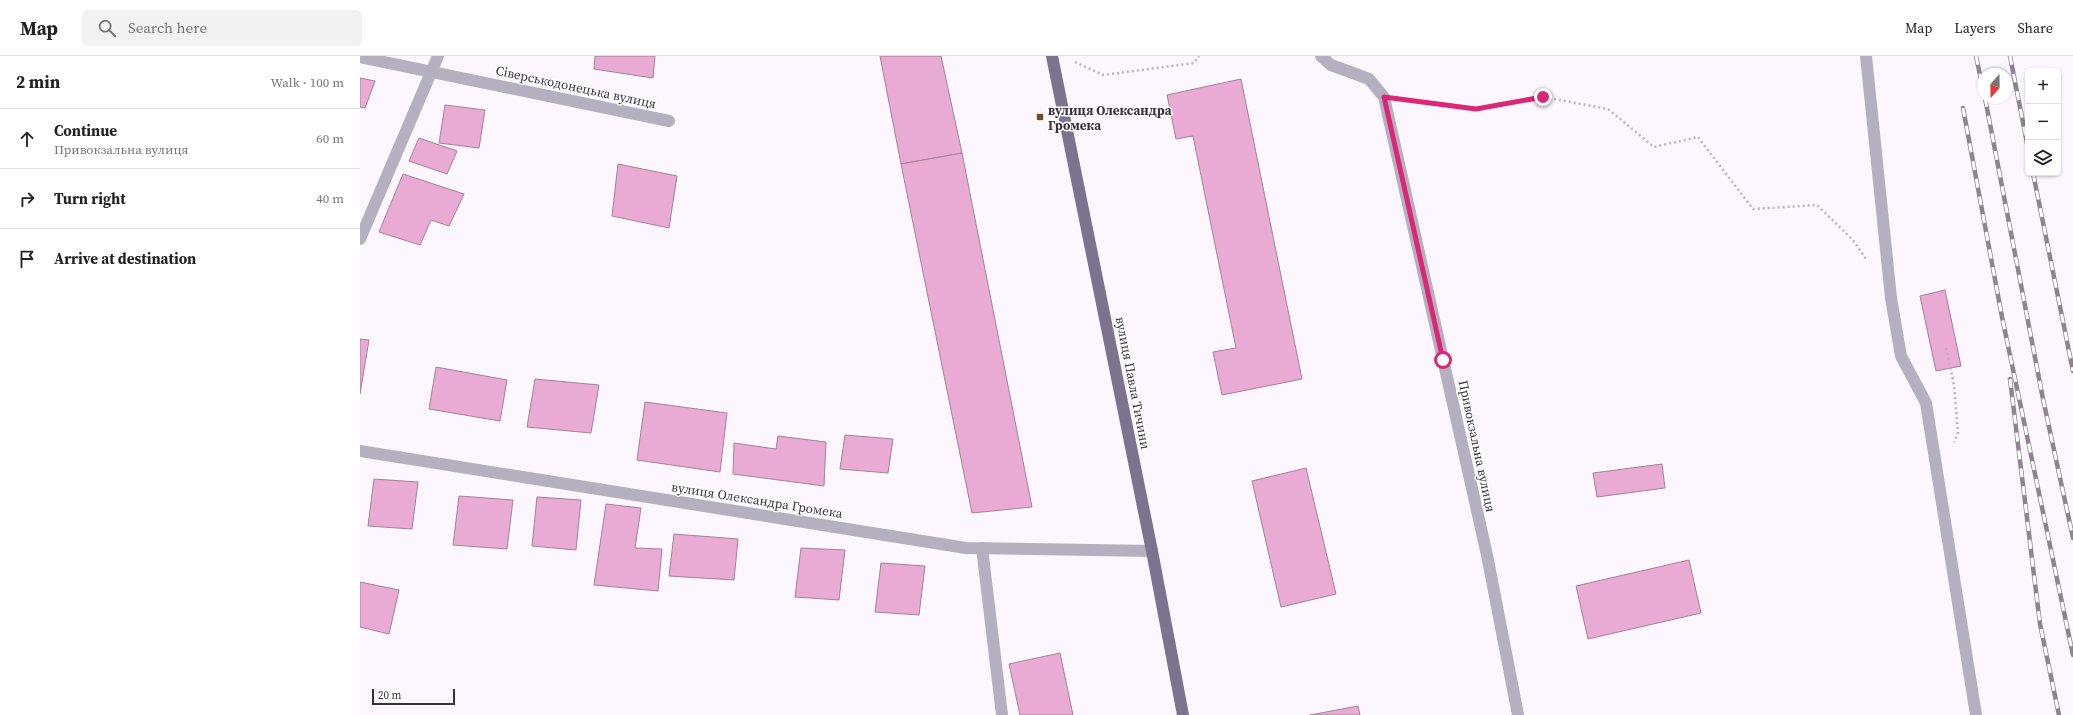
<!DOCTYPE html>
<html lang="en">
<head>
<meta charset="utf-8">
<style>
  body { margin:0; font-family:"Source Serif 4",serif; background:#f2f2f2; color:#222 }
  .controls { position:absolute; right:12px; top:12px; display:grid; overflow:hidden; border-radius:6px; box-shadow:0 1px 3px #0004 }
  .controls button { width:36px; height:36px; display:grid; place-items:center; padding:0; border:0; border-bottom:1px solid #e0e0e0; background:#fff; color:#222; font:20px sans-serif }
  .compass { position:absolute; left:1617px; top:12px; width:36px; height:36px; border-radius:50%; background:#fff; box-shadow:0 1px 3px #0004; rotate:200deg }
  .scale { position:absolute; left:12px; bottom:10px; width:83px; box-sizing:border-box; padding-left:4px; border:2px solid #39303c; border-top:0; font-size:11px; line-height:14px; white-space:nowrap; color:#39303c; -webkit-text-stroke:3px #fff; paint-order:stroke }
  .stop { position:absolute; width:12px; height:12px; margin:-9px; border:3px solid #db2777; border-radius:50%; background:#fff }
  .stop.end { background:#db2777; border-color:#fff; box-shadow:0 1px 4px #0008 }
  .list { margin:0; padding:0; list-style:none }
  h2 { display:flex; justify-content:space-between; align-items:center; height:52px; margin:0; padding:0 16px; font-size:17px }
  h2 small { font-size:13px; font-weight:400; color:#767676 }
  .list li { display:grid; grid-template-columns:26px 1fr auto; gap:12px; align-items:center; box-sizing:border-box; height:60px; padding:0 16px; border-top:1px solid #e0e0e0 }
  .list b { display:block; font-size:15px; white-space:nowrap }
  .list p { margin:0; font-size:13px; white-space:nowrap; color:#767676 }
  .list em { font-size:13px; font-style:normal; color:#767676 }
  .icon { flex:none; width:22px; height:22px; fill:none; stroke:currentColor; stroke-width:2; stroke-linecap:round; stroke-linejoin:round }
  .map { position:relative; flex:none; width:1713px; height:659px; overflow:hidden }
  header { display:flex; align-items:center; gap:24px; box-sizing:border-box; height:56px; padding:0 20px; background:#fff; border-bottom:1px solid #e0e0e0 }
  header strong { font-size:19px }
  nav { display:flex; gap:22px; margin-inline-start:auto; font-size:14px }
  .search { width:280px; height:36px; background:#f2f2f2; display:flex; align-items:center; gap:10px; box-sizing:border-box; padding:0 14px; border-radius:6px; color:#767676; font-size:15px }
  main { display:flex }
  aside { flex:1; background:#fff }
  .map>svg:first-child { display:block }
</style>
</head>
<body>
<header>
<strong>Map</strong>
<div class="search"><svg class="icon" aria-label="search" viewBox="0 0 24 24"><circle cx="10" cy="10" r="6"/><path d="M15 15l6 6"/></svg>Search here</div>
<nav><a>Map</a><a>Layers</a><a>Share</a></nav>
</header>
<main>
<aside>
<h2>2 min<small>Walk · 100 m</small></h2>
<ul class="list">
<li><svg class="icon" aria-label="ahead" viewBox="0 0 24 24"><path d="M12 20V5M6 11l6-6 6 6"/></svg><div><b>Continue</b><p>Привокзальна вулиця</p></div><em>60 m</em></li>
<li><svg class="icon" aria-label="right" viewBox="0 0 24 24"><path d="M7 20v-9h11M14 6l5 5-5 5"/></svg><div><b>Turn right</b></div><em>40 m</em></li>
<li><svg class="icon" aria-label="arrive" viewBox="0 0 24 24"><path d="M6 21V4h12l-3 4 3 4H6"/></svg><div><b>Arrive at destination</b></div></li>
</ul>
</aside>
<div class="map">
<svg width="1713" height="659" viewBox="0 0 1713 659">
  <rect width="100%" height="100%" fill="#fcf7fe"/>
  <g fill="#e9abd3" stroke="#a38297">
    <polygon points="235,0 295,0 293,22 234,13"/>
    <polygon points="520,0 581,0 602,97 541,108"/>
    <polygon points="0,22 15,25 5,52 0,51"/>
    <polygon points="881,23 942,323 862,339 853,296 876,292 833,80 816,83 807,39"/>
    <polygon points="85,49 125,54 119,92 79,87"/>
    <polygon points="59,82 97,95 87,118 49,105"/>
    <polygon points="602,97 672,451 612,457 541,108"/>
    <polygon points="258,108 317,120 309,172 252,160"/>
    <polygon points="43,118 104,138 89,170 71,164 60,189 19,176"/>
    <polygon points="1585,234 1601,310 1576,315 1560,240"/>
    <polygon points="0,283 9,284 0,338"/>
    <polygon points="76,311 147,324 140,365 69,353"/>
    <polygon points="175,323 239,329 231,377 167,371"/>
    <polygon points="285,346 367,357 360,416 277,404"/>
    <polygon points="485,379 533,383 528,417 480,413"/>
    <polygon points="418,380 466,386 464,430 373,418 374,387 416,393"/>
    <polygon points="1302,408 1305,432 1237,441 1233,417"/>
    <polygon points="946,412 976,538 921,551 892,425"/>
    <polygon points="14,423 58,426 52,473 8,470"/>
    <polygon points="99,440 153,444 147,493 93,489"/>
    <polygon points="177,441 221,444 216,494 172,490"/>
    <polygon points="246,448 281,452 275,492 302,493 298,535 234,529"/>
    <polygon points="314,478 378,483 374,524 309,520"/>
    <polygon points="441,492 485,494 479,544 435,541"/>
    <polygon points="1329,504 1341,557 1228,583 1216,530"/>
    <polygon points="521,507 565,510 559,559 515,556"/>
    <polygon points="0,526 39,534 29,578 0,571"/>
    <polygon points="700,597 713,659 660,659 649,608"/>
    <polygon points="998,650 1000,659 950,659"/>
  </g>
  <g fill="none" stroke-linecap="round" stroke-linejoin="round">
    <g stroke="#bab4bd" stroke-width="2.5" stroke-dasharray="2 3" stroke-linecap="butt">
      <polyline points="715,6 743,19 834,7 839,0"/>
      <polyline points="1046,43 1116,53 1183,41 1248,53 1294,91 1338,81 1393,153 1457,149 1493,184 1506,203"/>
      <polyline points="1586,292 1594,329 1598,377 1594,386"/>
    </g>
    <g stroke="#b5b0c0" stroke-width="12">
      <polyline points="961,0 971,9 1009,23 1024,41 1127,499 1158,659"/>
      <polyline points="1506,0 1531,242 1541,300 1566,347 1616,659"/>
      <polyline points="0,1 309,65"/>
      <polyline points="0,183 78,0"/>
      <polyline points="0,395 606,492 792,495"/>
      <polyline points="622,492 642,659"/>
    </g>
    <polyline stroke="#7c748f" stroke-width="12" points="692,0 792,495 823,659"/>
    <defs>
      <g id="rail">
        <polyline points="1616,0 1623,33"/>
        <polyline points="1650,0 1668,92"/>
        <polyline points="1625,42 1683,343 1713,482"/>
        <polyline points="1603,52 1642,261 1713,599"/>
        <polyline points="1673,117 1713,315"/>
        <polyline points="1650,323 1680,568 1699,659"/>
      </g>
    </defs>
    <use href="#rail" stroke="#8c858f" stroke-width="4.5"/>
    <use href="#rail" stroke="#fff" stroke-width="3" stroke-dasharray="9" stroke-linecap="butt"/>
  </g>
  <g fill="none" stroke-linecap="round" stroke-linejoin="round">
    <polyline stroke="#db2777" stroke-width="5" points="1083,304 1024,41 1116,53 1183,41"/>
  </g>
  <rect fill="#734d29" stroke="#fff" stroke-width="1.5" x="676" y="57" width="8" height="8" rx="2"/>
  <g text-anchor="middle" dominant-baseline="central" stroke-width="3" stroke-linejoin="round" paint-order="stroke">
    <g font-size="13" fill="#39303c" stroke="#fff">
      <text transform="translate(216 31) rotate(12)">Сіверськодонецька вулиця</text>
      <text transform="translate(773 327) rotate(79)">вулиця Павла Тичини</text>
      <text transform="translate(1117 390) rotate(78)">Привокзальна вулиця</text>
      <text transform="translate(397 444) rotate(9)">вулиця Олександра Громека</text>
    </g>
    <g font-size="13" font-weight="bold" fill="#39303c" stroke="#fff" text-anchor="start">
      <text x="688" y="54">вулиця Олександра<tspan x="688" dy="15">Громека</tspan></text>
    </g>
  </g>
</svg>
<div class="controls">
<button>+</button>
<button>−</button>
<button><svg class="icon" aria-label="layers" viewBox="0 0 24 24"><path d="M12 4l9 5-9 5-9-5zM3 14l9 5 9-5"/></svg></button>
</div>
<svg class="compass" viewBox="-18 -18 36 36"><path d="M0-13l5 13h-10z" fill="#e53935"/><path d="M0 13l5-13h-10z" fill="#767676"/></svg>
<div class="scale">20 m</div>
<div class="stop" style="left:1083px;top:304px"></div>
<div class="stop end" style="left:1183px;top:41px"></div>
</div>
</main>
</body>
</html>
